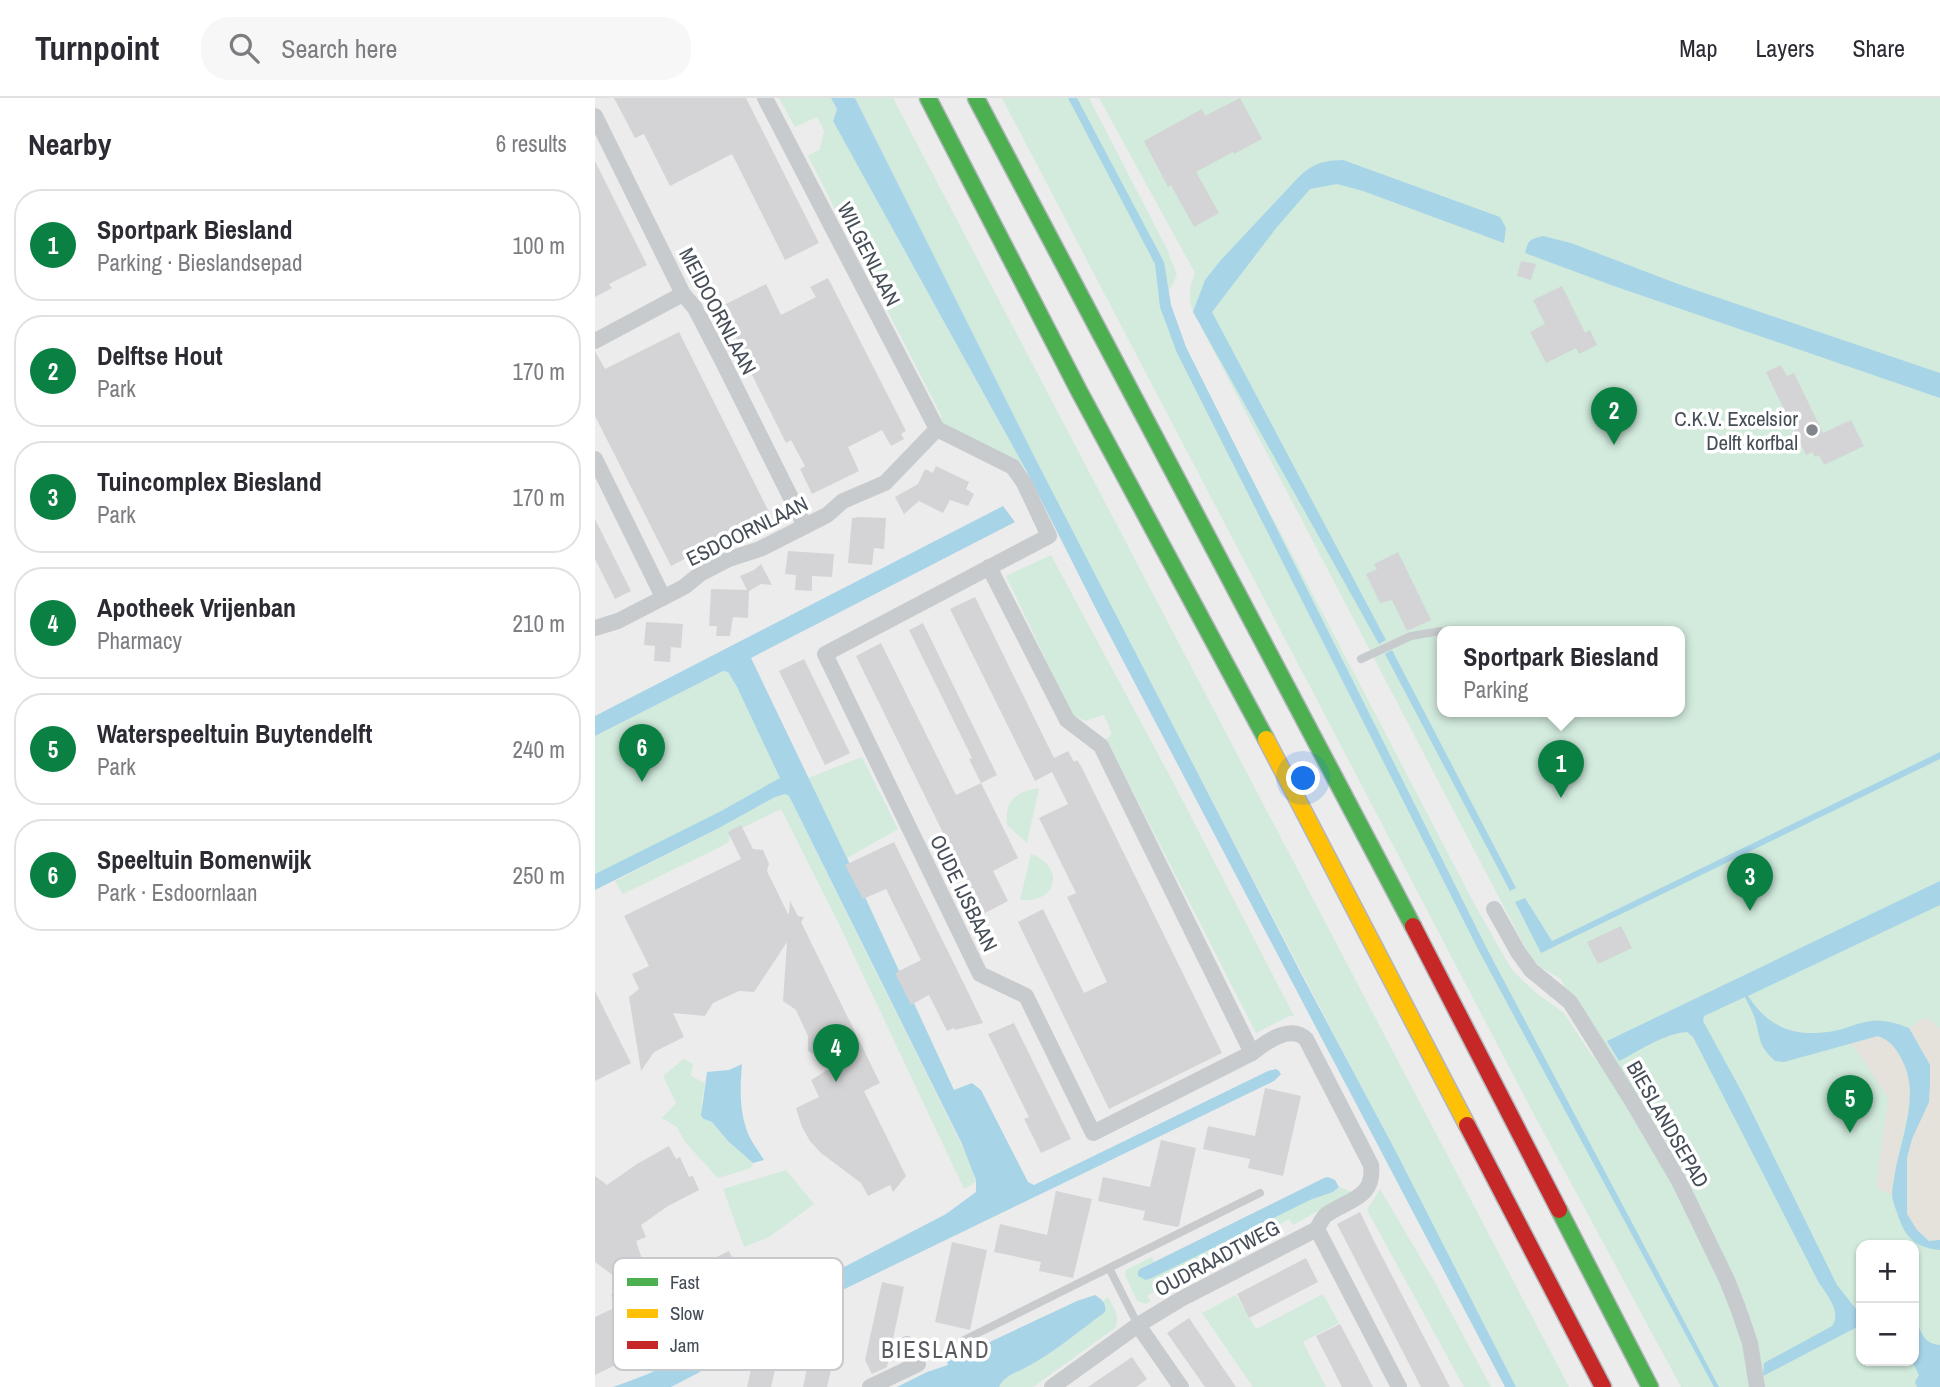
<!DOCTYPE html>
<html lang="en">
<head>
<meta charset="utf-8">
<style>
  body { margin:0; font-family:"Archivo Narrow",sans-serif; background:#f7f7f7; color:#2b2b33 }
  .controls { position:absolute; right:21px; bottom:21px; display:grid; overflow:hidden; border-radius:14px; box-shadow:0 2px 5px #0004 }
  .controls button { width:63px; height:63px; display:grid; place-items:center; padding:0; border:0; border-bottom:2px solid #e1e1e2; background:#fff; color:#2b2b33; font:35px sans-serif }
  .you { position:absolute; left:709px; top:681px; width:24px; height:24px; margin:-18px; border:5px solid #fff; border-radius:50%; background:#1a73e8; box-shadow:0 0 0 10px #1a73e833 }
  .badge { display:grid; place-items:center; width:46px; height:46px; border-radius:50%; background:#0b8043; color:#fff; font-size:23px; font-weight:700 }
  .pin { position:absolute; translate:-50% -58px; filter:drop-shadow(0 2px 4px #0008) }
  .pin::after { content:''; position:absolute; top:37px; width:24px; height:21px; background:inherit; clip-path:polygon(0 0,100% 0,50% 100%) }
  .popup { position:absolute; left:842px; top:528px; width:248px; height:91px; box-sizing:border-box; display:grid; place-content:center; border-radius:14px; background:#fff; filter:drop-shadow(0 2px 5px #0005); font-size:23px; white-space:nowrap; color:#7c7c81 }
  .popup b { font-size:26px; color:#2b2b33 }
  .popup::after { content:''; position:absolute; left:50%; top:100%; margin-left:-14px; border:14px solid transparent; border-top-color:#fff }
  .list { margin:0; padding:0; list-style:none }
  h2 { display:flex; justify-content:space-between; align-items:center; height:91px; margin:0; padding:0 28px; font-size:30px }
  h2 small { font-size:23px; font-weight:400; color:#7c7c81 }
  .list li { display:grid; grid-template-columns:46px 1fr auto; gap:21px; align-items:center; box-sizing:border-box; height:112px; margin:0 14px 14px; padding:0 14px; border:2px solid #e1e1e2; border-radius:28px }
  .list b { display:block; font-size:26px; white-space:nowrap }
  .list p { margin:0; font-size:23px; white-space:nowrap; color:#7c7c81 }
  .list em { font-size:23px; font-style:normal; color:#7c7c81 }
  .icon { flex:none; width:38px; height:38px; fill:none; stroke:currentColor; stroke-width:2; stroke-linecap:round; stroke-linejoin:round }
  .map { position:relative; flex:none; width:1345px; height:1289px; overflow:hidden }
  header { display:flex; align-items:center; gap:42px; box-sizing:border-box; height:98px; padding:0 35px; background:#fff; border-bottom:2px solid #e1e1e2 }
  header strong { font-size:33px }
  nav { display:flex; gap:38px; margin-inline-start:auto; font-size:24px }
  .search { width:490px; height:63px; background:#f7f7f7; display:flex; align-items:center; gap:18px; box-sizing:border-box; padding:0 24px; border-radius:28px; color:#7c7c81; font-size:26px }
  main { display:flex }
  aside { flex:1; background:#fff }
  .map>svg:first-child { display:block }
</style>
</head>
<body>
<header>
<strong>Turnpoint</strong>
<div class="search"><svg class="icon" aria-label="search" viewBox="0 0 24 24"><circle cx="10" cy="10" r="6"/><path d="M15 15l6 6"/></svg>Search here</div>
<nav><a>Map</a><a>Layers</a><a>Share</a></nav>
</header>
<main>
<aside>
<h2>Nearby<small>6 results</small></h2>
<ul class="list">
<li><span class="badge">1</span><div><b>Sportpark Biesland</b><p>Parking · Bieslandsepad</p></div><em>100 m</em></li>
<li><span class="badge">2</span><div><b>Delftse Hout</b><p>Park</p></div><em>170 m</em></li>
<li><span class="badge">3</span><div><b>Tuincomplex Biesland</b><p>Park</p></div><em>170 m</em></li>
<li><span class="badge">4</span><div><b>Apotheek Vrijenban</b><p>Pharmacy</p></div><em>210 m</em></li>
<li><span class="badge">5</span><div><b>Waterspeeltuin Buytendelft</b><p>Park</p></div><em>240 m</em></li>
<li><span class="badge">6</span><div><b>Speeltuin Bomenwijk</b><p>Park · Esdoornlaan</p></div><em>250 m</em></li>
</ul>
</aside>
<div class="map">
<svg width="1345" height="1289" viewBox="0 0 1345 1289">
  <rect width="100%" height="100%" fill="#edecec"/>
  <g fill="#d2ebdd" fill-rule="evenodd">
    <polygon points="184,0 236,0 242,11 238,23 431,372 343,322 347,319 213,58 225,51 229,33 222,19 200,29"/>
    <path d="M260 0H298L974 1289H921C764 980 600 673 442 365 380 244 321 122 260 0Z"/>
    <path d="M407 0H494L572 151 582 177 573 195 580 235 700 462 881 809 917 872 940 894 969 915 1001 964 966 881 947 870 935 859 606 229 619 211 608 190 598 214C593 200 594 189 600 175L504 0H1345V1289H1086L935 1009ZM847 534H1085V614H847ZM1266 1147H1319V1263H1266Z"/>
    <polygon points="456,457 576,680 699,918 694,918 661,935 511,641 517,636 509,617 490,623 477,617 411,478"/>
    <polygon points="128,573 133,574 142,589 186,680 126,713 0,776 0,638"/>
    <polygon points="267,659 303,731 252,760 213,680"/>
    <path d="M444 690 432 745 412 727C410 702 420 694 444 690Z"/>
    <polygon points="190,696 194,698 377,1068 381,1084 369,1091 244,826 186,711 135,736 134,744 121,751 28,796 20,783 124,730 180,699"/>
    <path d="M436 756C471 769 462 806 425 802Z"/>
    <polygon points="89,961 98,966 96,978 110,985 107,1003 109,1021 117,1024 133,1043 158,1065 156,1070 123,1080 90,1044 82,1029 67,1020 81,1005 68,978"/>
    <polygon points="191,1072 219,1106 174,1139 149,1149 128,1091"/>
    <polygon points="744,1089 757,1094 698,1127 694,1121 674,1133 675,1138 567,1196 563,1191 552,1198 556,1203 551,1206 542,1203 530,1177 531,1172 557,1159 559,1164 545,1171 715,1102 738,1094"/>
    <polygon points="785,1091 838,1181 896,1289 869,1289 772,1112"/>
    <polygon points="728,1196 744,1225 708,1244 731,1289 658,1289 607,1215 641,1197 661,1231"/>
    <path d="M513 1199C519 1210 526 1219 520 1230L438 1289H404C409 1278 420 1275 430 1270 459 1255 484 1233 509 1214L510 1210 508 1203Z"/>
  </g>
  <g fill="#e4e2db">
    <polygon points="1331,919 1345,930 1345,1142 1334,1143 1322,1132 1312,1116 1312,1060 1317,1041 1334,1004 1335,984 1335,966 1314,930"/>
    <path d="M1283 938C1296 943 1302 951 1308 964 1323 993 1310 1024 1304 1053 1301 1067 1299 1082 1297 1096L1288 1094 1281 1088 1293 1000 1265 957 1254 945Z"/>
  </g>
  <g fill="#a8d4e7">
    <polygon points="236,0 260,0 441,362 709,881 800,1052 921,1289 910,1289 503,515 431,372 238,23 242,11"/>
    <polygon points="473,0 482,0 569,164 576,207 591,249 891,849 1124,1289 1119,1289 884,853 582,255 565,209 560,166"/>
    <path d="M748 62 905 119 911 130 909 145 768 93 742 86 715 91 682 129 617 214 791 542 784 546 598 214 610 182 625 163 700 83C716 66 725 63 748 62Z"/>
    <path d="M948 138 976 145 1083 186 1345 275V300L1016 187 930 155C934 141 934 142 948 138Z"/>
    <path d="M408 408 420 424 156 560 252 760 359 992 377 985 386 992 433 1084 439 1087 673 973 681 971 684 973 686 976 679 983 200 1215 103 1275 76 1289H18C57 1275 84 1265 116 1237L120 1240C140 1225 157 1214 181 1207L180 1205 351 1116 381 1094V1082L367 1046 194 698 190 696 180 699 124 730 0 792V776L126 713 185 680 142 589 133 574 128 573 0 638V618Z"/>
    <polygon points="797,552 921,790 915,793 790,556"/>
    <polygon points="1345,654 1345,661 946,855 920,804 930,800 957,843"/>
    <path d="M1345 783V807L1153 898C1174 930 1200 940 1239 933 1251 931 1264 924 1276 923 1289 921 1303 926 1314 930L1335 967V984L1334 1004 1317 1041 1312 1060V1116L1322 1132 1334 1143 1345 1142V1152C1324 1150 1312 1142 1305 1123 1302 1114 1298 1105 1297 1097 1297 1090 1299 1082 1300 1075 1306 1040 1325 998 1308 964 1302 951 1296 943 1283 938L1189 964 1180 963C1163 947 1166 942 1160 921 1158 914 1153 906 1150 899L1109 918 1108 923 1149 998 1242 1187 1261 1211H1266V1227L1168 1278 1169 1265 1237 1228C1247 1214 1232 1197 1224 1185L1098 939 1092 934C1068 936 1046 952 1024 963L1012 943Z"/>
    <path d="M147 966C145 990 144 1015 154 1038 158 1046 164 1054 169 1062L158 1065 133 1043 117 1024 109 1021 106 1018 112 974 134 972Z"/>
    <polygon points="733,1079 740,1082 744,1089 738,1094 715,1102 559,1179 551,1182 543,1178 543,1174 545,1171 729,1080"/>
    <path d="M500 1197C506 1201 512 1205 510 1214 484 1233 459 1255 430 1270 420 1275 409 1278 404 1289H302L332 1274 353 1267 352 1264 482 1203Z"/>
    <path d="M1319 1211C1323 1227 1326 1246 1345 1247V1289H1322L1320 1284 1324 1277 1317 1263H1319Z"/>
  </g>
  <g fill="#d4d4d6">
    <polygon points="19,0 151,0 224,145 190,162 137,56 75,88 49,36 40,40"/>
    <polygon points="645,0 667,41 639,56 638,54 601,74 624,115 599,129 576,87 573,89 549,43 607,11 610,18"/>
    <polygon points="0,63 52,167 14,186 17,190 0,199"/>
    <polygon points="926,163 941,166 936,182 922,178"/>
    <polygon points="233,180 311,333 306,336 309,341 296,348 287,332 253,349 264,373 217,396 205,371 210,368 196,342 191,345 150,263 152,262 139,236 137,237 123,210 171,186 186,217 221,199 215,189"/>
    <polygon points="967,188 990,235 995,232 1002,247 984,256 981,250 951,265 935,234 950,226 938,202"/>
    <polygon points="84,234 178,422 161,430 159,425 76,468 0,318 0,253 10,271"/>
    <polygon points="1186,267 1192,278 1199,275 1228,335 1256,322 1269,348 1229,367 1224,357 1220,359 1217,354 1211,357 1171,274"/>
    <polygon points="341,368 374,384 371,391 379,396 373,408 355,402 348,415 324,403 309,416 300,399 323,386 330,371 338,375"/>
    <polygon points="265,419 291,420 289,451 279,450 277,467 253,465 257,420"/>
    <polygon points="0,421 36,493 20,501 0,461"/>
    <polygon points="193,453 239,456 237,479 217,478 217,493 200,492 201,477 190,476"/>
    <polygon points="803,454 836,522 812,533 797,502 785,505 771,476 782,471 779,466"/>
    <polygon points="166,466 177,487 166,486 154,493 153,520 138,519 135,538 121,538 122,528 114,528 116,491 152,492 145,478 159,472"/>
    <polygon points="380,499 459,660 473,653 479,664 482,662 486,668 627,955 514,1011 423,824 448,811 489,895 512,884 472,799 481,795 444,720 473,706 457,674 440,683 355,511"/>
    <polygon points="51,524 88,526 86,550 76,549 75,564 59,563 60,548 49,547"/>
    <polygon points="328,525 402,677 386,685 423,760 398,773 413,803 388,816 261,558 286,545 361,697 386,685 374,661 377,660 314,532"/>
    <polygon points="209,561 255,655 230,667 184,573"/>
    <polygon points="146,727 158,751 168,752 174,766 172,773 193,816 194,816 195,803 203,818 209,819 206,824 285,985 269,993 311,1078 298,1094 295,1087 273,1098 266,1085 226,1055 215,1043 207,1029 201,1010 224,999 216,982 237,969 213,953 213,938 201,912 188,903 192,844 159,894 144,893 118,905 110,918 78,915 89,939 59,954 46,973 34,899 44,891 37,876 54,868 29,818 146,761 133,734"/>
    <polygon points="299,744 373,894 388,925 360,932 359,930 352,933 334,897 316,907 300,875 326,862 291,791 268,801 250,767"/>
    <polygon points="1026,828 1037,850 1003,866 992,844"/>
    <polygon points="0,893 36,965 0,983"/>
    <polygon points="419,925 476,1041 446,1055 429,1021 434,1019 393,936"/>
    <polygon points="670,990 706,998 688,1078 653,1070 655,1061 608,1051 613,1028 660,1038"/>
    <polygon points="566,1042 601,1050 584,1128 582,1129 548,1122 550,1113 503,1103 508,1079 555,1089"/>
    <polygon points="74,1048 81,1061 85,1059 94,1079 98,1078 104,1092 73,1108 46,1127 51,1139 41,1143 54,1182 63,1174 73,1183 134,1153 157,1200 96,1230 97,1243 84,1245 76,1252 60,1257 51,1266 43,1256 0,1277 0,1219 19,1210 16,1196 41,1194 0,1164 0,1078 12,1087 42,1066"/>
    <polygon points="461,1093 497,1101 478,1180 444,1173 446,1164 399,1154 405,1126 452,1137"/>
    <polygon points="765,1114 779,1143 855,1289 826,1289 742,1126"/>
    <polygon points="357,1144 392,1152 375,1232 340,1224"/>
    <polygon points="711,1160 723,1184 654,1220 642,1196"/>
    <polygon points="287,1184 309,1189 292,1269 277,1276 270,1262"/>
    <polygon points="224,1215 248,1220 232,1289 208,1289"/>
    <polygon points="168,1219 177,1249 185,1250 176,1289 152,1289"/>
    <polygon points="594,1220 630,1273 641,1289 610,1289 572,1235"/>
    <polygon points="745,1226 762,1258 778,1289 747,1289 721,1238"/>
    <polygon points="537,1259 552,1281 541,1289 493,1289"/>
  </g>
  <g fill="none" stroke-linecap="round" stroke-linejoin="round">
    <defs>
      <g id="fast">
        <polyline points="333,0 484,293 671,641"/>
        <polyline points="381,0 818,828"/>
        <polyline points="964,1112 1055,1289"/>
      </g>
      <polyline id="slow" points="671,641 872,1027"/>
      <g id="jam">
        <polyline points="818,828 964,1112"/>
        <polyline points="872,1027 1008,1289"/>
      </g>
    </defs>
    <use href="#fast" stroke="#b2b6bb" stroke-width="19"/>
    <use href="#slow" stroke="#b2b6bb" stroke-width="19"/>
    <use href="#jam" stroke="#b2b6bb" stroke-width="19"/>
    <g stroke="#c8cbcd" stroke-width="8">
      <polyline points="766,561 816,538 846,533 847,535"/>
      <polyline points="514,1170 543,1227"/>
      <polyline points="367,1243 665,1095"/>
    </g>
    <g stroke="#c8cbcd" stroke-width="16">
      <polyline points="170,0 342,331"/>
      <polyline points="0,18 88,196 100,210 126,260 210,428"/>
      <polyline points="0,243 88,196"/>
      <path d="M342 331 418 369 429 385 454 438 230 556 385 876 431 898 498 1035 657 955C671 944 695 926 711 941L776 1067C780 1101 753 1101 731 1117 727 1120 725 1126 722 1131"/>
      <polyline points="0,361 68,499"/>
      <polyline points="394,469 472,622 506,648 657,955"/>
      <polyline points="0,530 23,523 89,489 105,476 134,461 165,451 232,417 248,403 290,385 342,331"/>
      <polyline points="899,811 923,854 936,872 975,904 1037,1003 1084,1083 1132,1182 1143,1210 1155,1245 1162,1289"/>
      <polyline points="722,1131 804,1289"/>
      <polyline points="543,1227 586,1289"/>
      <polyline points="275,1289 323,1266 312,1246"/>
      <polyline points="457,1289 543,1227 586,1201 722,1131"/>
    </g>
    <use href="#fast" stroke="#4caf50" stroke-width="16"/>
    <use href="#slow" stroke="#ffc107" stroke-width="16"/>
    <use href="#jam" stroke="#c62828" stroke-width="16"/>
  </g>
  <circle fill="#80858b" stroke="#fff" stroke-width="2.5" cx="1217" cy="332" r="7"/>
  <g text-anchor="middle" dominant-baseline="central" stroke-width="7" stroke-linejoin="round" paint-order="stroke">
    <g font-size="21" fill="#454d57" stroke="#fff">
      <text transform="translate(274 156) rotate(63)">WILGENLAAN</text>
      <text transform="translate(123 213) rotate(62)">MEIDOORNLAAN</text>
      <text transform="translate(152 433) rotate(-26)">ESDOORNLAAN</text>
      <text transform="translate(369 795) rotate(64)">OUDE IJSBAAN</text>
      <text transform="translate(1073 1026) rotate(60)">BIESLANDSEPAD</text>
      <text transform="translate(622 1160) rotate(-28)">OUDRAADTWEG</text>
    </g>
    <g font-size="21" fill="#454d57" stroke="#fff" text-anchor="end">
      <text x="1203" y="320">C.K.V. Excelsior<tspan x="1203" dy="24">Delft korfbal</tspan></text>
    </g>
    <g font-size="23" letter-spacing="2" fill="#585b60" stroke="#fff">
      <text x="341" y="1251">BIESLAND</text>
    </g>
  </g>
  <rect x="18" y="1160" width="230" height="112" rx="10" fill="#fff" stroke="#c7cacd" stroke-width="2"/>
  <rect x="32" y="1180" width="31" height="8" fill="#4caf50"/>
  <rect x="32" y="1211" width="31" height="9" fill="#ffc107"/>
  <rect x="32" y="1243" width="31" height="8" fill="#c62828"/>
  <g font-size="19" fill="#454d57">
    <text x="75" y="1191">Fast</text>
    <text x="75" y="1222">Slow</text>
    <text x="75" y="1254">Jam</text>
  </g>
</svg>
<div class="controls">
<button>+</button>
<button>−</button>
</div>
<div class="you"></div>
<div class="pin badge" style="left:966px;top:700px">1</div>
<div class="popup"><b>Sportpark Biesland</b>Parking</div>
<div class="pin badge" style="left:1019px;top:347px">2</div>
<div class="pin badge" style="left:1155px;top:813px">3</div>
<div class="pin badge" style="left:241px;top:984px">4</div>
<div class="pin badge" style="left:1255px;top:1035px">5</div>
<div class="pin badge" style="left:47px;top:684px">6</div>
</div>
</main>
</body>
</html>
